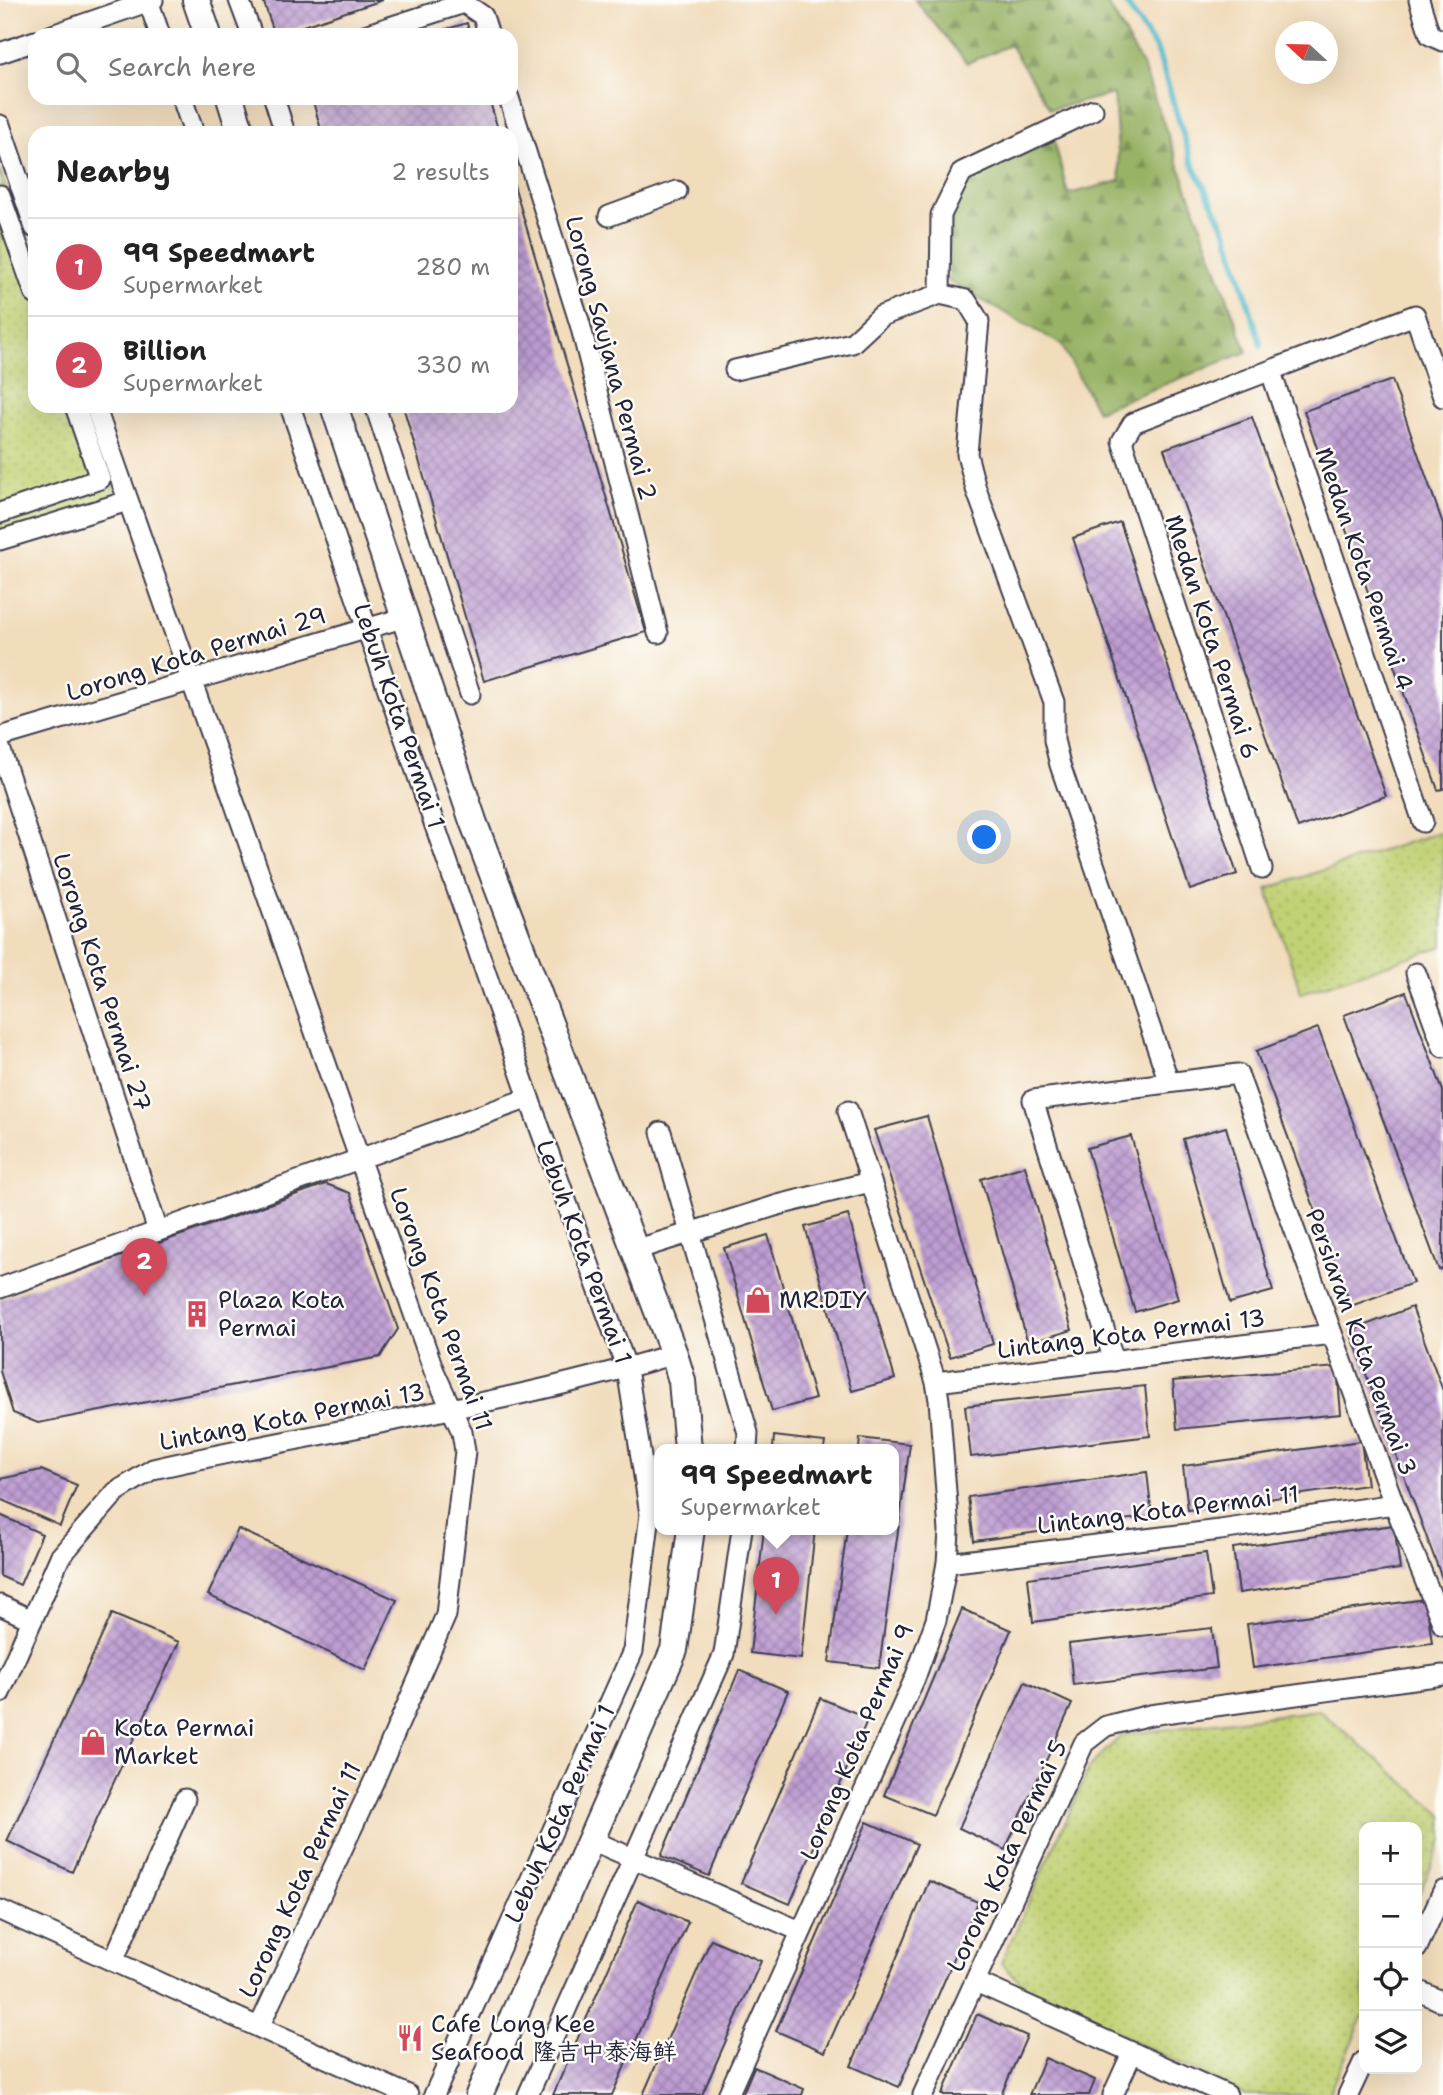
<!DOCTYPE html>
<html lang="en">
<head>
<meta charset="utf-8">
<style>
  body { margin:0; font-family:"Shantell Sans","LXGW WenKai TC",sans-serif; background:#f6f6f6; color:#222 }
  .controls { position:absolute; right:21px; bottom:21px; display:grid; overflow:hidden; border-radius:14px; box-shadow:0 7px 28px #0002 }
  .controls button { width:63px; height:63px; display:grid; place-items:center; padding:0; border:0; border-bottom:2px solid #e0e0e0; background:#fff; color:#222; font:35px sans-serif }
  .compass { position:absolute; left:1275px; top:21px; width:63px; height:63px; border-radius:50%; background:#fff; box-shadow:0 7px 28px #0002; rotate:292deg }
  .you { position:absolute; left:985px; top:838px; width:24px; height:24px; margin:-18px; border:5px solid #fff; border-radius:50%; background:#1a73e8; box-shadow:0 0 0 10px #1a73e833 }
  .badge { display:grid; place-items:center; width:46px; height:46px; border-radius:50%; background:#d1495b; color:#fff; font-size:23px; font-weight:700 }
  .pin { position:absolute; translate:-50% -58px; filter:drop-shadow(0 2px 4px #0008) }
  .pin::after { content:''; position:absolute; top:37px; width:24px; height:21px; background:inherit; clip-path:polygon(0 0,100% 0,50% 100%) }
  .popup { position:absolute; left:654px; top:1444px; width:245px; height:91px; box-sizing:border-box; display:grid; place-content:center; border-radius:14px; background:#fff; filter:drop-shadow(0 2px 5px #0005); font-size:23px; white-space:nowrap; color:#767676 }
  .popup b { font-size:26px; color:#222 }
  .popup::after { content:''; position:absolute; left:50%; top:100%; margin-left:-14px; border:14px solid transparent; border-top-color:#fff }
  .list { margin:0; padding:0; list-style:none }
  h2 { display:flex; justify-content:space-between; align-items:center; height:91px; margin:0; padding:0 28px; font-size:30px }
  h2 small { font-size:23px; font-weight:400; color:#767676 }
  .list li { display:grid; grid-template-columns:46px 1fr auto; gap:21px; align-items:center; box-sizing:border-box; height:98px; padding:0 28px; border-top:2px solid #e0e0e0 }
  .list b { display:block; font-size:26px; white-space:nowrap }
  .list p { margin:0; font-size:23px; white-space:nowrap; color:#767676 }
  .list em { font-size:23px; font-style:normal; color:#767676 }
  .icon { flex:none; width:38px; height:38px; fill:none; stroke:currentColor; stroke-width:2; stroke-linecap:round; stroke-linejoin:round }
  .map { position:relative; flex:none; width:1443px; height:2095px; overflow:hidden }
  .search { position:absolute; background:#fff; box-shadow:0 7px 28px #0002; left:28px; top:28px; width:490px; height:77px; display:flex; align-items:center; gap:18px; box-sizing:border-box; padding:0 24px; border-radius:21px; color:#767676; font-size:26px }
  .panel { position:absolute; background:#fff; box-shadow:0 7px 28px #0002; left:28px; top:126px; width:490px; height:287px; border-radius:21px }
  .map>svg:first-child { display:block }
</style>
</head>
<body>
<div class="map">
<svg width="1443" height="2095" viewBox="0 0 1443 2095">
  <defs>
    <pattern id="forest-firs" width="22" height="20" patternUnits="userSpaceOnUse" patternTransform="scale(1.75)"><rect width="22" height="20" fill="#98b366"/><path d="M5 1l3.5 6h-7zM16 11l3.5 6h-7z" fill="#7c9155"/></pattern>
    <pattern id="park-dots" width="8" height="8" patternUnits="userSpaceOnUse" patternTransform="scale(1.75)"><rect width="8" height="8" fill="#c1d174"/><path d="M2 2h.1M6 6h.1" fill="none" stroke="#a6b365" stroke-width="1.8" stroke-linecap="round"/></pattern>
    <pattern id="building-cross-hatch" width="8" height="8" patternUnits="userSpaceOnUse" patternTransform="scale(1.75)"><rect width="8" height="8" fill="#be9ed3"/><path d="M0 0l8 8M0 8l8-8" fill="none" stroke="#9a80ac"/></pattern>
  </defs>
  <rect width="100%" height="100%" fill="#fdfcf7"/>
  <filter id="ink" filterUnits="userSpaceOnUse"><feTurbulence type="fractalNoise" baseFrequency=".0143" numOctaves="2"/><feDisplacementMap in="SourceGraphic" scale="14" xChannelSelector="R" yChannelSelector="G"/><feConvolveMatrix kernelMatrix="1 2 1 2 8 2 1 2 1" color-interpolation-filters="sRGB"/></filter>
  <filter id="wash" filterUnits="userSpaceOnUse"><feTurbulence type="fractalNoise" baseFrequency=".00686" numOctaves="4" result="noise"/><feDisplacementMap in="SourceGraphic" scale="28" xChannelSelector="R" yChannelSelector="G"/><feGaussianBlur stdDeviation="1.57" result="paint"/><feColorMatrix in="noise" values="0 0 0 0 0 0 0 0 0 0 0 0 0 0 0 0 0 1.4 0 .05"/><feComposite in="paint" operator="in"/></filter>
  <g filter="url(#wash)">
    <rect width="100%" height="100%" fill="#f1dcbb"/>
    <polygon fill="url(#forest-firs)" stroke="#5d6a50" stroke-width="2" points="915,0 1106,0 1143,67 1247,352 1097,411 1061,344 949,282 949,217 966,180 1054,140 1068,194 1120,181 1114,94 1050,109 1010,45 967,63"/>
    <g fill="url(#park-dots)" stroke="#727a58" stroke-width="2">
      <polygon points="0,170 35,269 35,406 84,406 118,502 0,545"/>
      <polygon points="1443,831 1443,946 1301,993 1267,889"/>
      <polygon points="1319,1710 1443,1815 1443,1840 1417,1898 1417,1827 1364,1827 1364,2015 1328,2095 1245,2095 1031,1992 1001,1963 1091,1765 1122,1735"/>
    </g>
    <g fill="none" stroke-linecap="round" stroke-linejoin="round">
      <polyline stroke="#4bb7c7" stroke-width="6" points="1124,0 1157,50 1192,162 1227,233 1261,345"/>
    </g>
    <g id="blocks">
      <g fill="url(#building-cross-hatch)">
        <polygon points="263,0 383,0 275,35"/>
        <polygon points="467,23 470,35 430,35 430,34"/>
        <polygon points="312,98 489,98 499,133 322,133"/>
        <polygon points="511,175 646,632 484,681 403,406 511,406"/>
        <polygon points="1392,380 1443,524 1443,789 1438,790 1304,411"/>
        <polygon points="1252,417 1386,796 1298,828 1164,449"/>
        <polygon points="1120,522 1237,874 1190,890 1073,538"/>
        <polygon points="1406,992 1443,1091 1443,1269 1439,1270 1344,1015"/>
        <polygon points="1318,1028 1413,1283 1351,1306 1256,1051"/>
        <polygon points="927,1116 993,1344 950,1357 874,1130"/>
        <polygon points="1226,1127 1273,1291 1230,1303 1183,1139"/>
        <polygon points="1131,1136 1178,1299 1135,1312 1087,1148"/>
        <polygon points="1025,1166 1072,1330 1028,1343 981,1179"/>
        <polygon points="326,1184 350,1193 398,1329 380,1357 38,1423 13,1413 0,1371 0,1299"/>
        <polygon points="848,1215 895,1379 852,1391 805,1227"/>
        <polygon points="768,1235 815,1399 772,1411 724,1248"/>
        <polygon points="1412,1307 1443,1391 1443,1581 1350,1331"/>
        <polygon points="1337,1367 1341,1414 1177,1429 1173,1381"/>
        <polygon points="1145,1386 1150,1436 971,1457 965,1406"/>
        <polygon points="774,1436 825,1442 824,1449 773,1449"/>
        <polygon points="860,1438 910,1444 879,1668 829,1662 847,1529 893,1529 893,1449 859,1449"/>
        <polygon points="1361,1441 1367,1485 1188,1510 1183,1466"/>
        <polygon points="41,1470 77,1485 60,1526 0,1499 0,1479"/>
        <polygon points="1147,1472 1152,1516 974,1541 968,1497"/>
        <polygon points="0,1515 42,1534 20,1585 0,1576"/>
        <polygon points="1394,1525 1400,1569 1239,1593 1233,1548"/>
        <polygon points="238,1529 397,1600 365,1670 208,1595"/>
        <polygon points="764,1529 815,1529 801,1659 750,1653"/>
        <polygon points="1206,1553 1212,1597 1033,1622 1028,1578"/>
        <polygon points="1426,1599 1432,1643 1253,1668 1247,1624"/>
        <polygon points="962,1609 1011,1630 933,1815 884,1795"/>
        <polygon points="112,1614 179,1642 72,1872 7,1841"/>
        <polygon points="1212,1628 1217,1668 1073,1685 1069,1644"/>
        <polygon points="739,1670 788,1691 709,1876 661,1856"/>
        <polygon points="1025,1682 1072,1704 1005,1850 959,1828"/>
        <polygon points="820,1698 868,1718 790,1904 741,1883"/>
        <polygon points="867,1822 917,1844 825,2052 776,2031"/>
        <polygon points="929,1881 978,1902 899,2087 851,2066"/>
        <polygon points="638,1900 688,1922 612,2095 553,2095"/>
        <polygon points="711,1939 761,1961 702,2095 643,2095"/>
        <polygon points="977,2014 1027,2036 1001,2095 942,2095"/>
        <polygon points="1045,2058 1095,2080 1089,2095 1029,2095"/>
        <polygon points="754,2067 804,2089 802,2095 742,2095"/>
      </g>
    </g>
  </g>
  <g filter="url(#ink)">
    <use href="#blocks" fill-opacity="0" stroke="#413e4e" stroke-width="2"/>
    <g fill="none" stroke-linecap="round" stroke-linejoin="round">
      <defs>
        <g id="street">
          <polyline points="148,0 160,35"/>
          <polyline points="239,0 252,35"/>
          <polyline points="1419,0 1430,35 1443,41"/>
          <polyline points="52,35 153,0"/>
          <polyline points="365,35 464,3 483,16 489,35"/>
          <polyline points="0,53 35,41"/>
          <polyline points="182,98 194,133"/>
          <polyline points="274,98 285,133"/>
          <polyline points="509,98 580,324 658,633"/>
          <polyline points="0,125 35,228"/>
          <polyline points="0,195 35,294"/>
          <polyline points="609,216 677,191"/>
          <polyline points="940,294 941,215 962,172 1093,110"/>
          <polyline points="735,370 852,343 881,316 940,294 966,300 979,321 967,454 976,489 1054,702 1054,740 1060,765 1169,1082"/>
          <polyline points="1271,372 1423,822"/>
          <polyline points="95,406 434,1371 462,1432 465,1451 446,1615 374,1781 259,2027"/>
          <polyline points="290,406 529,1098 627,1369 650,1514 633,1651 434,2095"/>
          <polyline points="375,406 470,694"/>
          <polyline points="0,513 100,479 75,406"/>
          <polyline points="0,540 128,501"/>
          <polyline points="0,737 406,617"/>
          <polyline points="0,748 158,1231"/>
          <polyline points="1262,869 1122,441 1133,423 1415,315 1443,397"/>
          <polyline points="1416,973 1443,1047"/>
          <polyline points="661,1132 748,1433 747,1449"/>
          <polyline points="635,1250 778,1205 870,1182"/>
          <polyline points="0,1288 529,1098"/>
          <polyline points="1114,1361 1033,1100 1238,1074 1394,1504 1443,1625"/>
          <polyline points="936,1382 1332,1334"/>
          <polyline points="947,1563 1220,1530 1394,1504"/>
          <polyline points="0,1605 32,1620"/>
          <path d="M0 1693 60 1557 116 1492 153 1469C326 1430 503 1406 674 1354"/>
          <polyline points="591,1840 800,1931"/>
          <polyline points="0,1910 408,2095"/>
          <polyline points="1417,1948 1443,1891"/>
          <polyline points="113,1961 185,1799"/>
          <polyline points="976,1982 1227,2095"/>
          <polyline points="1417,1990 1443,2002"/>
          <polyline points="528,2095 724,1654 742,1529"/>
          <polyline points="728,2095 915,1678 936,1620 947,1563 949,1531 939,1400 936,1382 848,1111"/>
          <polyline points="923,2095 1084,1743 1106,1726 1150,1715 1443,1675"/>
          <polyline points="1113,2095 1132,2053"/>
          <polyline points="1348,2095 1364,2061"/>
        </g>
        <g id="secondary">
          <polyline points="196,0 208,35"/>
          <polyline points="230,98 241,133"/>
          <polyline points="334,406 473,821 674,1354 682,1381 688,1449"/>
          <polyline points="479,2095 674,1650 691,1529"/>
        </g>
      </defs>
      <use href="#street" stroke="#413e4e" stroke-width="23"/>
      <use href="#secondary" stroke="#413e4e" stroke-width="30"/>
      <use href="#street" stroke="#fff" stroke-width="19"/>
      <use href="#secondary" stroke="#fff" stroke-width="26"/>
    </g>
  </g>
  <defs>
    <symbol id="shop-bare" viewBox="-9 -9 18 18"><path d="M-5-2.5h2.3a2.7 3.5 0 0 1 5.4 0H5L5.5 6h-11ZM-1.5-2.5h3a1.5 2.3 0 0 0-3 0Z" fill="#d1495b" stroke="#fdfcf7" stroke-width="2.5" paint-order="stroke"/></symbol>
    <symbol id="building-bare" viewBox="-9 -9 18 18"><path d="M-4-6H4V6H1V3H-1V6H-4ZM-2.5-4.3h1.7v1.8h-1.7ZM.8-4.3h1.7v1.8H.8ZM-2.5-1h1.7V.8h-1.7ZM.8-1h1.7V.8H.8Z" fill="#d1495b" stroke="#fdfcf7" stroke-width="2.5" paint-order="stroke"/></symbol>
    <symbol id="restaurant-bare" viewBox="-9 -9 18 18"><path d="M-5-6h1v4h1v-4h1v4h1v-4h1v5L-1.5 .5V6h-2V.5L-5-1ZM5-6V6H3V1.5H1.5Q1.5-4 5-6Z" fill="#d1495b" stroke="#fdfcf7" stroke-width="2.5" paint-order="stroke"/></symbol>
  </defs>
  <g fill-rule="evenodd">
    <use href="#shop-bare" x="739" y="1281" width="38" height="38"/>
    <use href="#building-bare" x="178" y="1295" width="38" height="38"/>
    <use href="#shop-bare" x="74" y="1723" width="38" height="38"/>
    <use href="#restaurant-bare" x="391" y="2019" width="38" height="38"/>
  </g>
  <g text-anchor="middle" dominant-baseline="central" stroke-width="5" stroke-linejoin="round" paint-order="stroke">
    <g font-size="24" fill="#22223b" stroke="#fdfcf7">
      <text transform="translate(611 358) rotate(75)">Lorong Saujana Permai 2</text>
      <text transform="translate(1364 569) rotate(71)">Medan Kota Permai 4</text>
      <text transform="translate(1212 637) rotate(72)">Medan Kota Permai 6</text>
      <text transform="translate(196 654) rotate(-17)">Lorong Kota Permai 29</text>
      <text transform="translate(399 716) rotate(71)">Lebuh Kota Permai 1</text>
      <text transform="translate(102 982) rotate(72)">Lorong Kota Permai 27</text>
      <text transform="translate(584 1252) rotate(70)">Lebuh Kota Permai 1</text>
      <text transform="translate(441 1309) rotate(70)">Lorong Kota Permai 11</text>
      <text transform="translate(1131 1334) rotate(-7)">Lintang Kota Permai 13</text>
      <text transform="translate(1361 1342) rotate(70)">Persiaran Kota Permai 3</text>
      <text transform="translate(292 1417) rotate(-11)">Lintang Kota Permai 13</text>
      <text transform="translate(1168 1510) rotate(-7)">Lintang Kota Permai 11</text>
      <text transform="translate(857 1742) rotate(-67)">Lorong Kota Permai 9</text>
      <text transform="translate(560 1814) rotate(-66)">Lebuh Kota Permai 1</text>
      <text transform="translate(1007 1856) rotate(-65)">Lorong Kota Permai 5</text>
      <text transform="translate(300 1880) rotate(-65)">Lorong Kota Permai 11</text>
    </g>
    <g font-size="24" fill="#22223b" stroke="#fdfcf7" text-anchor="start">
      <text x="218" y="1300">Plaza Kota<tspan x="218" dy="28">Permai</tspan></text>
      <text x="779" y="1300">MR.DIY</text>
      <text x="114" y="1728">Kota Permai<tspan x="114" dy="28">Market</tspan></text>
      <text x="431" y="2024">Cafe Long Kee<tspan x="431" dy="28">Seafood 隆吉中泰海鲜</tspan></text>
    </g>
  </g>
</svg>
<div class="controls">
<button>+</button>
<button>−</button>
<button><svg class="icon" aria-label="locate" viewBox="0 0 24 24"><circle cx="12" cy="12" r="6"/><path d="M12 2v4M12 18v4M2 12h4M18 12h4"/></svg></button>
<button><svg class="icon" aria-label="layers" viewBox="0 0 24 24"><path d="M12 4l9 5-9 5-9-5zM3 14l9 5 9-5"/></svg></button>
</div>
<svg class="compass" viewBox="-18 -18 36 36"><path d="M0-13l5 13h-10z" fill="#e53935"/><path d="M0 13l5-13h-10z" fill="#767676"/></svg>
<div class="you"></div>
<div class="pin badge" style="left:776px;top:1615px">1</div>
<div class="popup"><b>99 Speedmart</b>Supermarket</div>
<div class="pin badge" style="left:144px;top:1296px">2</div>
<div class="search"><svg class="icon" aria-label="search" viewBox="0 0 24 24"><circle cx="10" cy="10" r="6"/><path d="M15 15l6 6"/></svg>Search here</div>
<section class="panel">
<h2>Nearby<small>2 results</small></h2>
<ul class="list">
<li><span class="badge">1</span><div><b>99 Speedmart</b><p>Supermarket</p></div><em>280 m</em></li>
<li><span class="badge">2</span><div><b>Billion</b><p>Supermarket</p></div><em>330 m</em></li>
</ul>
</section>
</div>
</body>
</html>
